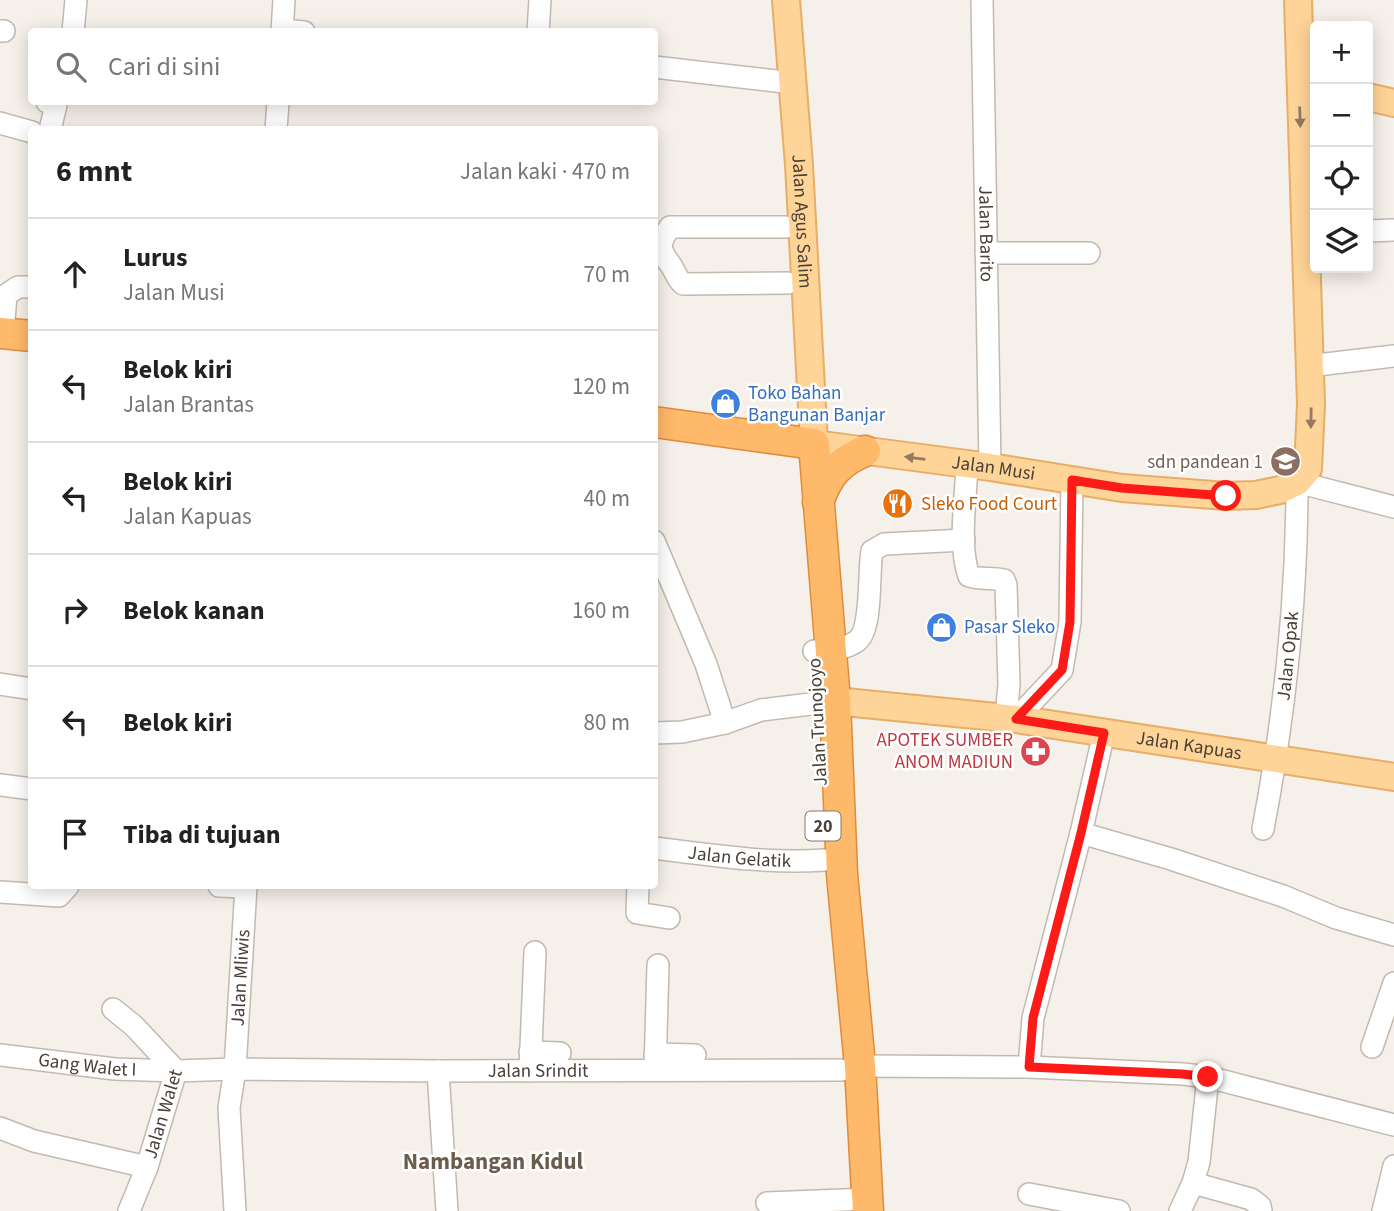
<!DOCTYPE html>
<html lang="id">
<head>
<meta charset="utf-8">
<style>
  body { margin:0; font-family:"Source Sans 3",sans-serif; background:#f2f2f2; color:#222 }
  .controls { position:absolute; right:21px; top:21px; display:grid; overflow:hidden; border-radius:7px; box-shadow:0 4px 18px #0003 }
  .controls button { width:63px; height:63px; display:grid; place-items:center; padding:0; border:0; border-bottom:2px solid #e0e0e0; background:#fff; color:#222; font:35px sans-serif }
  .stop { position:absolute; width:21px; height:21px; margin:-16px; border:5px solid #fd1b18; border-radius:50%; background:#fff }
  .stop.end { background:#fd1b18; border-color:#fff; box-shadow:0 2px 7px #0008 }
  .list { margin:0; padding:0; list-style:none }
  h2 { display:flex; justify-content:space-between; align-items:center; height:91px; margin:0; padding:0 28px; font-size:30px }
  h2 small { font-size:23px; font-weight:400; color:#767676 }
  .list li { display:grid; grid-template-columns:46px 1fr auto; gap:21px; align-items:center; box-sizing:border-box; height:112px; padding:0 28px; border-top:2px solid #e0e0e0 }
  .list b { display:block; font-size:26px; white-space:nowrap }
  .list p { margin:0; font-size:23px; white-space:nowrap; color:#767676 }
  .list em { font-size:23px; font-style:normal; color:#767676 }
  .icon { flex:none; width:38px; height:38px; fill:none; stroke:currentColor; stroke-width:2; stroke-linecap:round; stroke-linejoin:round }
  .map { position:relative; flex:none; width:1394px; height:1211px; overflow:hidden }
  .search { position:absolute; background:#fff; box-shadow:0 4px 18px #0003; left:28px; top:28px; width:630px; height:77px; display:flex; align-items:center; gap:18px; box-sizing:border-box; padding:0 24px; border-radius:7px; color:#767676; font-size:26px }
  .panel { position:absolute; background:#fff; box-shadow:0 4px 18px #0003; left:28px; top:126px; width:630px; height:763px; border-radius:7px }
  .map>svg:first-child { display:block }
</style>
</head>
<body>
<div class="map">
<svg width="1394" height="1211" viewBox="0 0 1394 1211">
  <rect width="100%" height="100%" fill="#f5f0e9"/>
  <g fill="none" stroke-linecap="round" stroke-linejoin="round">
    <defs>
      <g id="minor">
        <path id="s1" d="M982 0 990 467"/>
        <polyline points="283,30 304,32"/>
        <polyline points="0,31 4,31"/>
        <polyline points="73,32 76,0"/>
        <polyline points="282,32 284,0"/>
        <polyline points="538,32 540,0"/>
        <polyline points="654,67 793,83"/>
        <polyline points="47,102 56,105 50,130"/>
        <polyline points="0,123 32,132"/>
        <polyline points="276,130 278,102"/>
        <path d="M786 227H670C659 243 658 248 670 264 675 270 676 278 683 284L788 283"/>
        <polyline points="1368,231 1394,230"/>
        <polyline points="986,253 1089,253"/>
        <polyline points="3,333 6,295 18,287 32,287"/>
        <polyline points="1309,366 1394,356"/>
        <path d="M967 465C966 497 958 546 969 576 980 580 993 577 1004 580L1006 585 1009 684 1006 719"/>
        <polyline points="654,541 706,664 725,723"/>
        <path d="M814 651C827 651 846 649 857 641 873 629 868 571 872 551L884 544 964 540"/>
        <polyline points="0,684 32,689"/>
        <polyline points="1016,719 1062,670 1070,622 1072,480"/>
        <polyline points="654,733 682,732 725,723 761,710 835,701"/>
        <polyline points="0,785 32,789"/>
        <path id="s2" d="M1263 829C1285 714 1297 599 1297 482L1394 507"/>
        <polyline points="1081,833 1171,859 1283,896 1336,918 1394,935"/>
        <path id="s3" d="M654 848C711 855 767 864 824 860"/>
        <polyline points="219,886 246,887"/>
        <polyline points="638,886 637,913 669,918"/>
        <polyline points="0,892 59,896 68,886"/>
        <polyline points="113,1009 134,1026 176,1071"/>
        <polyline points="1372,1047 1394,983"/>
        <polyline points="530,1052 560,1053"/>
        <polyline points="655,1054 695,1055"/>
        <path id="s4" d="M0 1055 115 1069 176 1071 235 1069 438 1071 841 1070"/>
        <polyline points="860,1066 1029,1067 1183,1074 1208,1077 1394,1125"/>
        <polyline points="1029,1067 1033,1018 1081,833 1104,733"/>
        <polyline points="655,1070 658,965"/>
        <polyline points="438,1071 447,1211"/>
        <polyline points="530,1071 535,952"/>
        <polyline points="0,1128 34,1141 147,1167"/>
        <polyline points="1193,1183 1251,1199 1260,1206 1261,1211"/>
        <polyline points="1029,1194 1119,1211"/>
        <polyline points="767,1203 868,1199"/>
        <path id="s5" d="M129 1211 147 1167 176 1071"/>
        <path id="s6" d="M235 1211 229 1108 235 1069 246 886"/>
        <polyline points="1180,1211 1193,1183 1199,1162 1208,1077"/>
        <polyline points="1383,1211 1394,1166"/>
      </g>
      <g id="major">
        <path id="s7" d="M786 0 799 165 814 444 990 467 1122 488 1226 496 1256 495 1280 490 1297 482 1308 469 1311 404 1298 0"/>
        <polyline points="1368,97 1394,103"/>
        <path id="s8" d="M835 701 1016 719 1394 777"/>
      </g>
      <g id="highway">
        <polyline points="0,333 32,336"/>
        <polyline points="654,422 814,444 835,701 842,874 860,1066 868,1211"/>
        <path d="M818 502C828 475 838 462 865 451"/>
      </g>
    </defs>
    <use href="#minor" stroke="#c4b9ae" stroke-width="24"/>
    <use href="#major" stroke="#e6ae66" stroke-width="30"/>
    <use href="#highway" stroke="#e08b38" stroke-width="33"/>
    <use href="#minor" stroke="#fff" stroke-width="21"/>
    <use href="#major" stroke="#ffd498" stroke-width="26"/>
    <use href="#highway" stroke="#ffb96a" stroke-width="30"/>
  </g>
  <defs><path id="oneway-solid" d="M-6-.8H1V-3.2L6.5 0L1 3.2V.8H-6Z" transform="scale(1.75)"/></defs>
  <g fill="#927b5e">
    <use href="#oneway-solid" transform="translate(1300 117) rotate(88)"/>
    <use href="#oneway-solid" transform="translate(1311 418) rotate(91)"/>
    <use href="#oneway-solid" transform="translate(915 458) rotate(-173)"/>
  </g>
  <g fill="none" stroke-linecap="round" stroke-linejoin="round">
    <polyline stroke="#fd1b18" stroke-width="9" points="1208,1077 1182,1074 1029,1067 1033,1018 1081,833 1104,733 1016,719 1062,670 1070,622 1072,480 1122,488 1226,496"/>
  </g>
  <defs>
    <symbol id="shop-disc" viewBox="-11 -11 22 22"><circle r="9.5" fill="#3f7fe0" stroke="#fff"/><path d="M-5-2.5h2.3a2.7 3.5 0 0 1 5.4 0H5L5.5 6h-11ZM-1.5-2.5h3a1.5 2.3 0 0 0-3 0Z" fill="#fff"/></symbol>
    <symbol id="school-disc" viewBox="-11 -11 22 22"><circle r="9.5" fill="#8d6e63" stroke="#fff"/><path d="M0-5L7-2L0 1L-7-2ZM-4 1L0 2.5L4 1V4Q0 6-4 4Z" fill="#fff"/></symbol>
    <symbol id="restaurant-disc" viewBox="-11 -11 22 22"><circle r="9.5" fill="#e8710a" stroke="#fff"/><path d="M-5-6h1v4h1v-4h1v4h1v-4h1v5L-1.5 .5V6h-2V.5L-5-1ZM5-6V6H3V1.5H1.5Q1.5-4 5-6Z" fill="#fff"/></symbol>
    <symbol id="pharmacy-disc" viewBox="-11 -11 22 22"><circle r="9.5" fill="#e0444e" stroke="#fff"/><path d="M-2-6h4v4h4v4h-4v4h-4v-4h-4v-4h4Z" fill="#fff"/></symbol>
  </defs>
  <g fill-rule="evenodd">
    <use href="#shop-disc" x="708" y="386" width="35" height="35"/>
    <use href="#school-disc" x="1268" y="444" width="35" height="35"/>
    <use href="#restaurant-disc" x="880" y="486" width="35" height="35"/>
    <use href="#shop-disc" x="924" y="610" width="35" height="35"/>
    <use href="#pharmacy-disc" x="1018" y="734" width="35" height="35"/>
  </g>
  <g text-anchor="middle" dominant-baseline="central" stroke-width="5" stroke-linejoin="round" paint-order="stroke">
    <rect fill="#fff" stroke="#807973" stroke-width="2" x="805.5" y="811.5" width="35" height="29" rx="5"/>
    <g font-size="18" font-weight="bold" fill="#494037">
      <text x="823" y="826">20</text>
    </g>
    <g font-size="19" fill="#494037" stroke="#fff">
      <text stroke="none"><textPath href="#s7" startOffset="222">Jalan Agus Salim</textPath></text>
      <text stroke="none"><textPath href="#s1" startOffset="234">Jalan Barito</textPath></text>
      <text stroke="none"><textPath href="#s7" startOffset="626">Jalan Musi</textPath></text>
      <text stroke="none"><textPath href="#s2" startOffset="175">Jalan Opak</textPath></text>
      <text transform="translate(818 722) rotate(-93)">Jalan Trunojoyo</text>
      <text stroke="none"><textPath href="#s8" startOffset="357">Jalan Kapuas</textPath></text>
      <text stroke="none"><textPath href="#s3" startOffset="86">Jalan Gelatik</textPath></text>
      <text stroke="none"><textPath href="#s6" startOffset="234">Jalan Mliwis</textPath></text>
      <text stroke="none"><textPath href="#s4" startOffset="88">Gang Walet I</textPath></text>
      <text stroke="none"><textPath href="#s4" startOffset="539">Jalan Srindit</textPath></text>
      <text stroke="none"><textPath href="#s5" startOffset="103">Jalan Walet</textPath></text>
    </g>
    <g font-size="19" fill="#366cbe" stroke="#fff" text-anchor="start">
      <text x="748" y="393">Toko Bahan<tspan x="748" dy="22">Bangunan Banjar</tspan></text>
      <text x="964" y="627">Pasar Sleko</text>
    </g>
    <g font-size="19" fill="#785e54" stroke="#fff" text-anchor="end">
      <text x="1263" y="462">sdn pandean 1</text>
    </g>
    <g font-size="19" fill="#c56008" stroke="#fff" text-anchor="start">
      <text x="921" y="504">Sleko Food Court</text>
    </g>
    <g font-size="19" fill="#be3a42" stroke="#fff" text-anchor="end">
      <text x="1013" y="740">APOTEK SUMBER<tspan x="1013" dy="22">ANOM MADIUN</tspan></text>
    </g>
    <g font-size="23" font-weight="bold" fill="#6c5c4e" stroke="#fff">
      <text x="493" y="1161">Nambangan Kidul</text>
    </g>
  </g>
</svg>
<div class="controls">
<button>+</button>
<button>−</button>
<button><svg class="icon" aria-label="locate" viewBox="0 0 24 24"><circle cx="12" cy="12" r="6"/><path d="M12 2v4M12 18v4M2 12h4M18 12h4"/></svg></button>
<button><svg class="icon" aria-label="layers" viewBox="0 0 24 24"><path d="M12 4l9 5-9 5-9-5zM3 14l9 5 9-5"/></svg></button>
</div>
<div class="stop" style="left:1226px;top:496px"></div>
<div class="stop end" style="left:1208px;top:1077px"></div>
<div class="search"><svg class="icon" aria-label="search" viewBox="0 0 24 24"><circle cx="10" cy="10" r="6"/><path d="M15 15l6 6"/></svg>Cari di sini</div>
<section class="panel">
<h2>6 mnt<small>Jalan kaki · 470 m</small></h2>
<ul class="list">
<li><svg class="icon" aria-label="ahead" viewBox="0 0 24 24"><path d="M12 20V5M6 11l6-6 6 6"/></svg><div><b>Lurus</b><p>Jalan Musi</p></div><em>70 m</em></li>
<li><svg class="icon" aria-label="left" viewBox="0 0 24 24"><path d="M17 20v-9H6M10 6l-5 5 5 5"/></svg><div><b>Belok kiri</b><p>Jalan Brantas</p></div><em>120 m</em></li>
<li><svg class="icon" aria-label="left" viewBox="0 0 24 24"><path d="M17 20v-9H6M10 6l-5 5 5 5"/></svg><div><b>Belok kiri</b><p>Jalan Kapuas</p></div><em>40 m</em></li>
<li><svg class="icon" aria-label="right" viewBox="0 0 24 24"><path d="M7 20v-9h11M14 6l5 5-5 5"/></svg><div><b>Belok kanan</b></div><em>160 m</em></li>
<li><svg class="icon" aria-label="left" viewBox="0 0 24 24"><path d="M17 20v-9H6M10 6l-5 5 5 5"/></svg><div><b>Belok kiri</b></div><em>80 m</em></li>
<li><svg class="icon" aria-label="arrive" viewBox="0 0 24 24"><path d="M6 21V4h12l-3 4 3 4H6"/></svg><div><b>Tiba di tujuan</b></div></li>
</ul>
</section>
</div>
</body>
</html>
